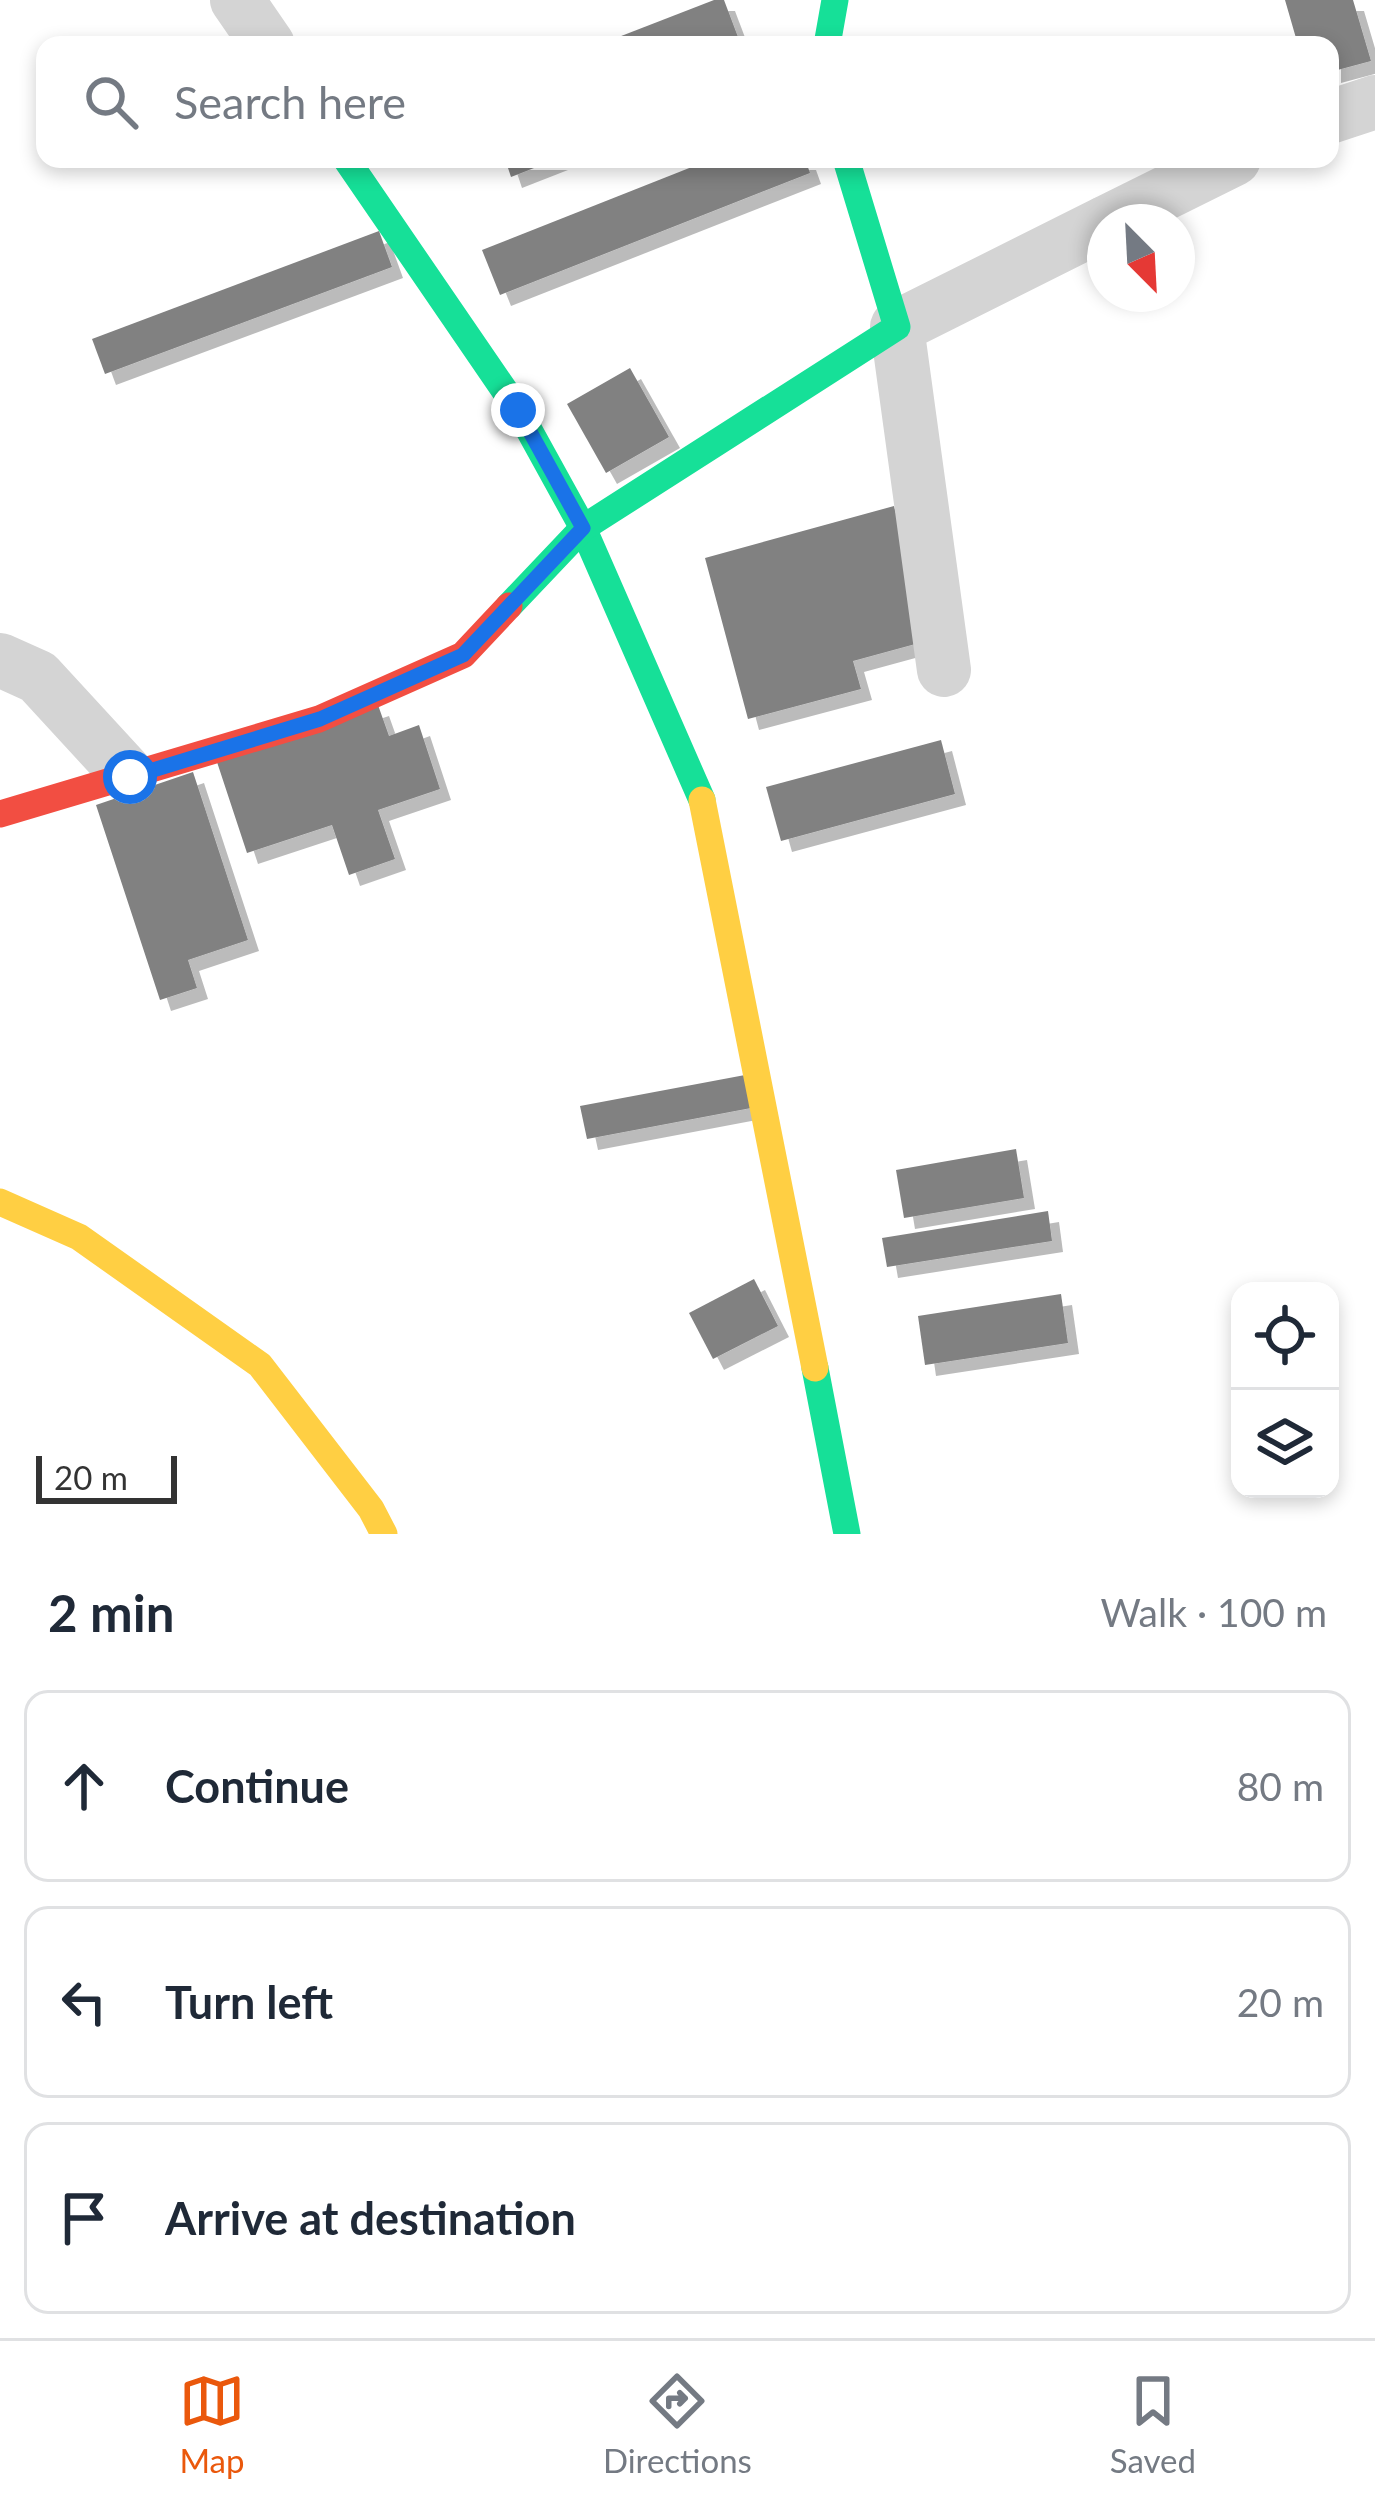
<!DOCTYPE html>
<html lang="en">
<head>
<meta charset="utf-8">
<style>
  body { margin:0; font-family:Lato,sans-serif; background:#f6f6f7; color:#1f2937 }
  .controls { position:absolute; right:36px; bottom:36px; display:grid; overflow:hidden; border-radius:24px; box-shadow:0 6px 18px #0003 }
  .controls button { width:108px; height:108px; display:grid; place-items:center; padding:0; border:0; border-bottom:3px solid #e0e1e3; background:#fff; color:#1f2937; font:60px sans-serif }
  .compass { position:absolute; left:1087px; top:204px; width:108px; height:108px; border-radius:50%; background:#fff; box-shadow:0 6px 18px #0003; rotate:156deg }
  .scale { position:absolute; left:36px; bottom:30px; width:141px; box-sizing:border-box; padding-left:12px; border:6px solid #333; border-top:0; font-size:33px; line-height:42px; white-space:nowrap; color:#333; -webkit-text-stroke:9px #fff; paint-order:stroke }
  .stop { position:absolute; width:36px; height:36px; margin:-27px; border:9px solid #1a73e8; border-radius:50%; background:#fff }
  .stop.end { background:#1a73e8; border-color:#fff; box-shadow:0 3px 12px #0008 }
  .list { margin:0; padding:0; list-style:none }
  h2 { display:flex; justify-content:space-between; align-items:center; height:156px; margin:0; padding:0 48px; font-size:51px }
  h2 small { font-size:39px; font-weight:400; color:#747a83 }
  .list li { display:grid; grid-template-columns:78px 1fr auto; gap:36px; align-items:center; box-sizing:border-box; height:192px; margin:0 24px 24px; padding:0 24px; border:3px solid #e0e1e3; border-radius:24px }
  .list b { display:block; font-size:45px; white-space:nowrap }
  .list em { font-size:39px; font-style:normal; color:#747a83 }
  .icon { flex:none; width:66px; height:66px; fill:none; stroke:currentColor; stroke-width:2; stroke-linecap:round; stroke-linejoin:round }
  .map { position:relative; flex:none; width:1375px; height:1534px; overflow:hidden }
  .search { position:absolute; background:#fff; box-shadow:0 6px 18px #0003; left:36px; right:36px; top:36px; height:132px; display:flex; align-items:center; gap:30px; box-sizing:border-box; padding:0 42px; border-radius:24px; color:#747a83; font-size:45px }
  .sheet { height:804px; background:#fff }
  nav { display:flex; justify-content:space-around; align-items:center; box-sizing:border-box; height:168px; border-top:3px solid #e0e1e3; background:#fff; font-size:33px; color:#747a83 }
  nav a { display:grid; justify-items:center; gap:6px }
  nav .on { color:#ea580c }
  .map>svg:first-child { display:block }
</style>
</head>
<body>
<div class="map">
<svg width="1375" height="1534" viewBox="0 0 1375 1534">
  <defs>
    <filter id="shadow"><feDropShadow dx="11" dy="11" stdDeviation="0" flood-color="#0004"/></filter>
  </defs>
  <rect width="100%" height="100%" fill="#fff"/>
  <g fill="#818181" filter="url(#shadow)">
    <polygon points="714,0 724,0 741,45 598,45"/>
    <polygon points="1285,0 1353,0 1371,61 1330,72 1330,45 1298,45"/>
    <polygon points="505,159 557,159 511,177"/>
    <polygon points="712,159 805,159 810,173 500,295 482,250"/>
    <polygon points="379,231 392,267 105,374 92,339"/>
    <polygon points="630,368 669,437 606,473 567,404"/>
    <polygon points="894,506 930,640 853,661 861,689 748,719 705,558"/>
    <polygon points="378,705 389,736 419,725 440,789 378,810 395,859 349,875 332,825 247,853 216,759"/>
    <polygon points="941,740 955,794 781,841 766,787"/>
    <polygon points="193,772 248,940 188,960 197,988 160,1000 96,805"/>
    <polygon points="745,1075 751,1108 587,1139 580,1106"/>
    <polygon points="1016,1149 1024,1198 904,1218 896,1170"/>
    <polygon points="1048,1211 1052,1241 887,1267 882,1238"/>
    <polygon points="754,1279 778,1326 713,1359 689,1313"/>
    <polygon points="1061,1294 1068,1343 925,1365 918,1316"/>
  </g>
  <g fill="none" stroke-linecap="round" stroke-linejoin="round">
    <g stroke="#d4d4d4" stroke-width="54">
      <polyline points="237,0 268,45"/>
      <polyline points="1330,117 1375,102"/>
      <polyline points="1107,222 1234,159"/>
      <polyline points="0,660 38,677 130,777"/>
      <polyline points="944,670 897,327 1105,223"/>
    </g>
    <g stroke="#16e098" stroke-width="27">
      <polyline points="827,45 835,0"/>
      <polyline points="346,159 518,410 583,528 702,800"/>
      <polyline points="509,606 583,528 897,327 846,159"/>
      <polyline points="815,1368 847,1534"/>
    </g>
    <g stroke="#ffcf43" stroke-width="27">
      <polyline points="702,800 815,1368"/>
      <polyline points="0,1202 79,1237 260,1365 371,1509 384,1534"/>
    </g>
    <polyline stroke="#f24e42" stroke-width="27" points="0,814 319,719 463,655 509,606"/>
  </g>
  <g fill="none" stroke-linecap="round" stroke-linejoin="round">
    <polyline stroke="#1a73e8" stroke-width="15" points="130,777 320,719 463,655 583,528 518,410"/>
  </g>
</svg>
<div class="controls">
<button><svg class="icon" aria-label="locate" viewBox="0 0 24 24"><circle cx="12" cy="12" r="6"/><path d="M12 2v4M12 18v4M2 12h4M18 12h4"/></svg></button>
<button><svg class="icon" aria-label="layers" viewBox="0 0 24 24"><path d="M12 4l9 5-9 5-9-5zM3 14l9 5 9-5"/></svg></button>
</div>
<svg class="compass" viewBox="-18 -18 36 36"><path d="M0-13l5 13h-10z" fill="#e53935"/><path d="M0 13l5-13h-10z" fill="#747a83"/></svg>
<div class="scale">20 m</div>
<div class="stop" style="left:130px;top:777px"></div>
<div class="stop end" style="left:518px;top:410px"></div>
<div class="search"><svg class="icon" aria-label="search" viewBox="0 0 24 24"><circle cx="10" cy="10" r="6"/><path d="M15 15l6 6"/></svg>Search here</div>
</div>
<section class="sheet">
<h2>2 min<small>Walk · 100 m</small></h2>
<ul class="list">
<li><svg class="icon" aria-label="ahead" viewBox="0 0 24 24"><path d="M12 20V5M6 11l6-6 6 6"/></svg><div><b>Continue</b></div><em>80 m</em></li>
<li><svg class="icon" aria-label="left" viewBox="0 0 24 24"><path d="M17 20v-9H6M10 6l-5 5 5 5"/></svg><div><b>Turn left</b></div><em>20 m</em></li>
<li><svg class="icon" aria-label="arrive" viewBox="0 0 24 24"><path d="M6 21V4h12l-3 4 3 4H6"/></svg><div><b>Arrive at destination</b></div></li>
</ul>
</section>
<nav>
<a class="on"><svg class="icon" aria-label="map" viewBox="0 0 24 24"><path d="M3 6l6-2 6 2 6-2v14l-6 2-6-2-6 2zM9 4v14M15 6v14"/></svg>Map</a>
<a><svg class="icon" aria-label="directions" viewBox="0 0 24 24"><path d="M12 3l9 9-9 9-9-9zM9 14v-3h6M13 9l2 2-2 2"/></svg>Directions</a>
<a><svg class="icon" aria-label="saved" viewBox="0 0 24 24"><path d="M7 4h10v16l-5-4-5 4z"/></svg>Saved</a>
</nav>
</body>
</html>
